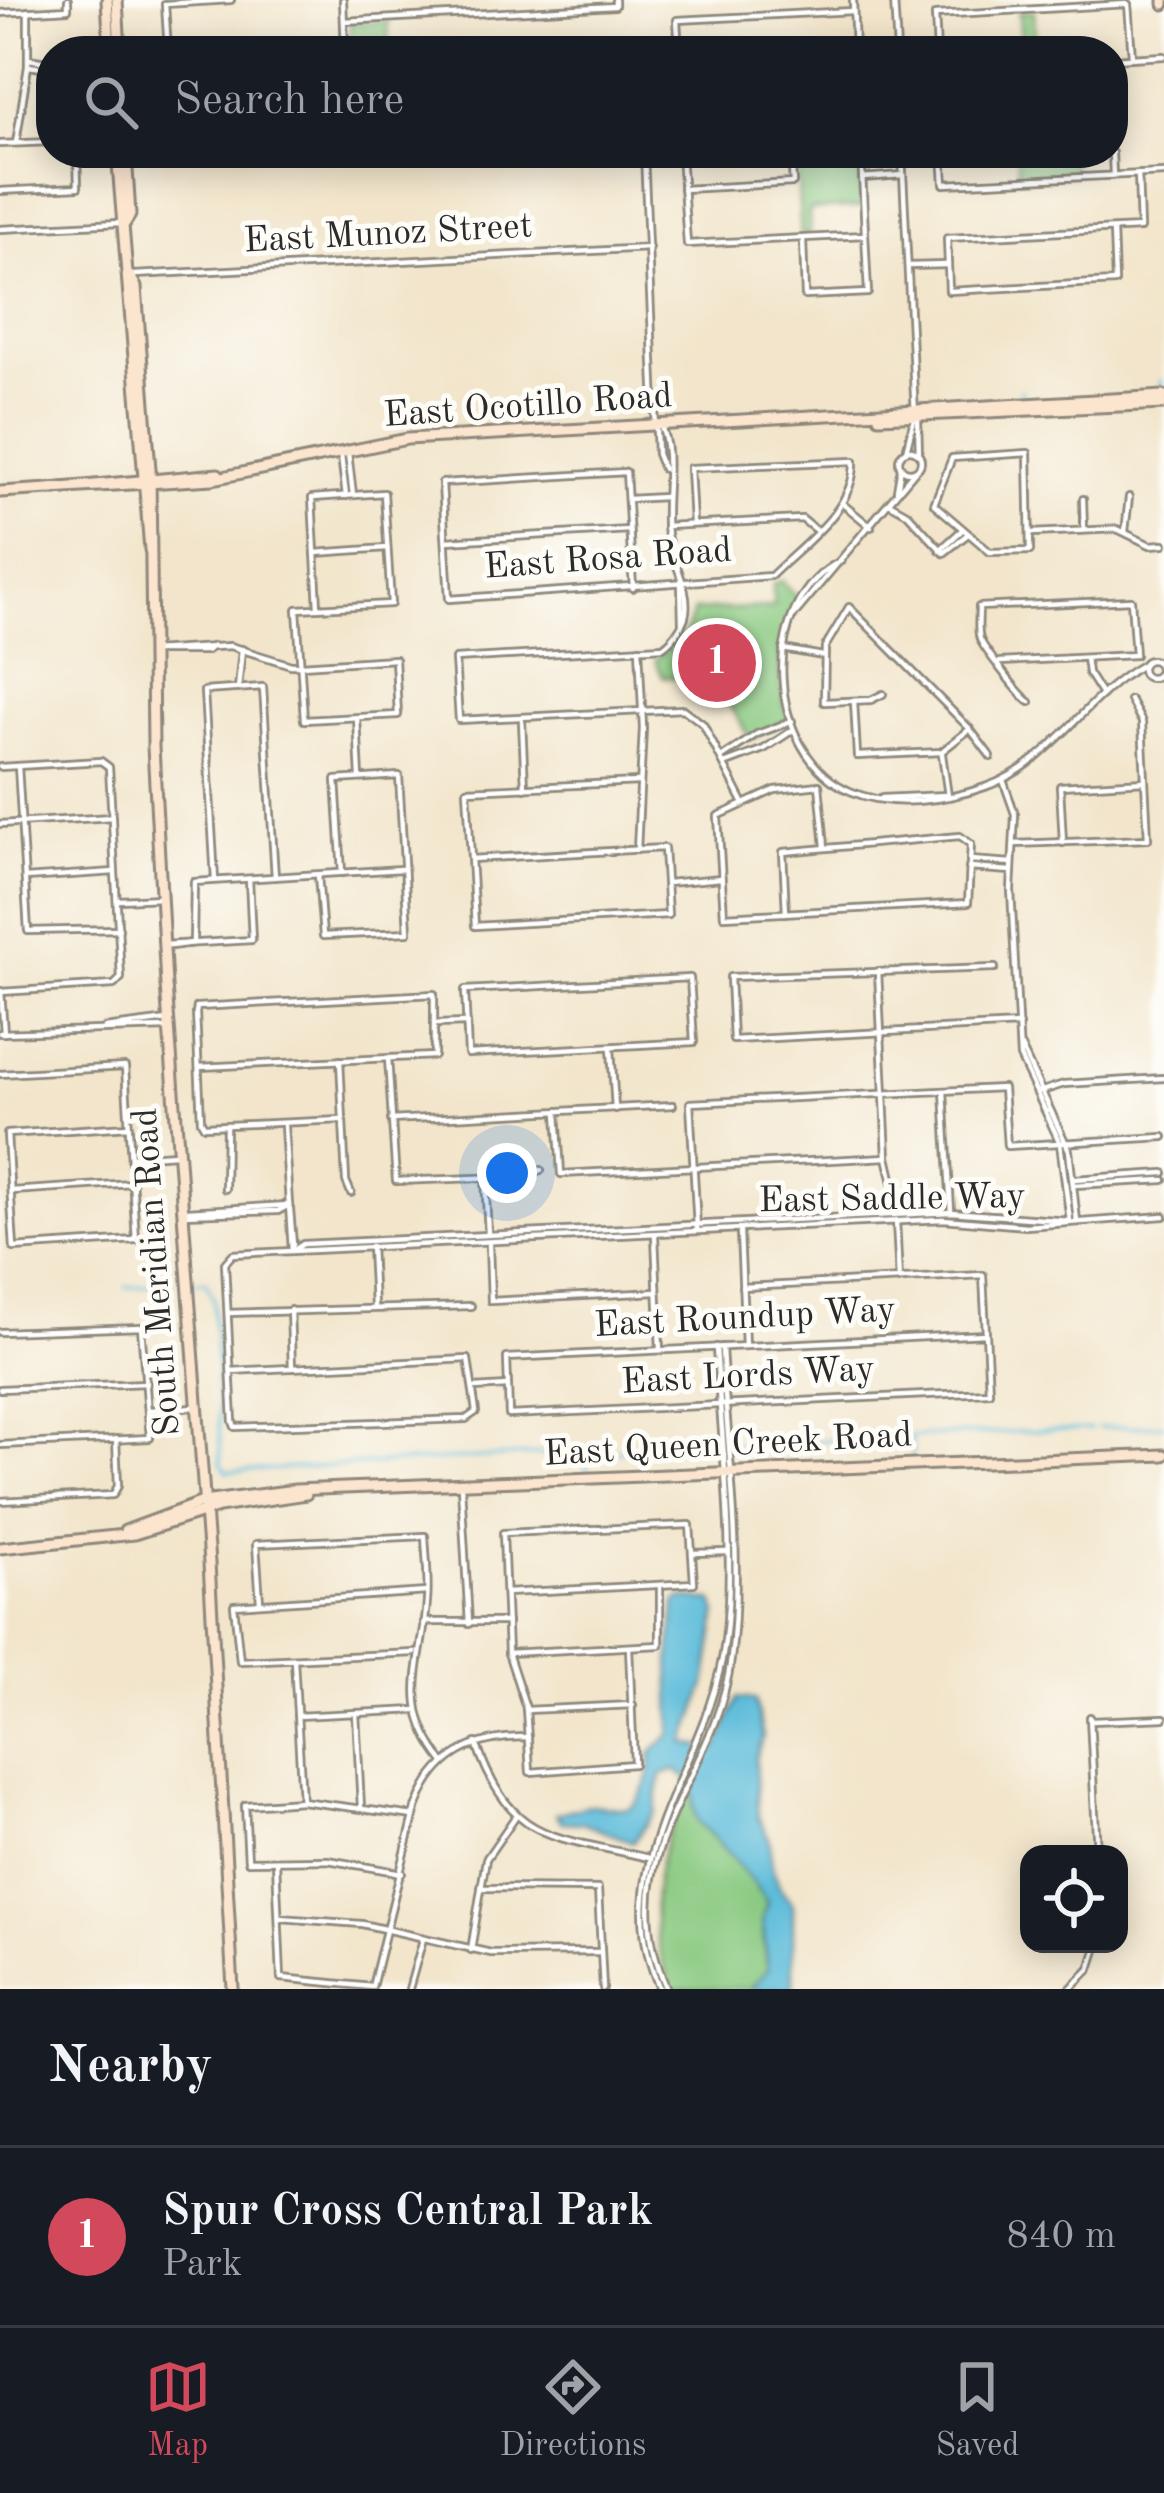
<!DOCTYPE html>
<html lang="en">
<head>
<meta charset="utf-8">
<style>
  body { margin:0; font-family:"Old Standard TT",serif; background:#20242c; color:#f1f3f6 }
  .controls { position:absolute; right:36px; bottom:36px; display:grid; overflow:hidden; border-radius:24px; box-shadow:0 6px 30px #0003 }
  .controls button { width:108px; height:108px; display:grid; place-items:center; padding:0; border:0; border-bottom:3px solid #363941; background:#171b24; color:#f1f3f6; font:60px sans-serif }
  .you { position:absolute; left:507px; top:1173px; width:42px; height:42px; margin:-30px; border:9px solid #fff; border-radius:50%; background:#1a73e8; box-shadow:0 0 0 18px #1a73e833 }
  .badge { display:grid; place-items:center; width:78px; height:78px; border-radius:50%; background:#d1495b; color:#fff; font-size:39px; font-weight:700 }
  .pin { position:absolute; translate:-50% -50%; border:6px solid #fff; box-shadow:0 3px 12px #0006 }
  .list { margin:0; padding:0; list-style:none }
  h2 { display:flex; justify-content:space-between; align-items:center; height:156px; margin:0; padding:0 48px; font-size:51px }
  h2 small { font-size:39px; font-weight:400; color:#9ea1a6 }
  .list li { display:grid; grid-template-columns:78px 1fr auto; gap:36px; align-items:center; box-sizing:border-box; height:180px; padding:0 48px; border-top:3px solid #363941 }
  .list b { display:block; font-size:45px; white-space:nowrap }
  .list p { margin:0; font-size:39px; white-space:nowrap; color:#9ea1a6 }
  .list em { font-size:39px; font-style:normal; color:#9ea1a6 }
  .icon { flex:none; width:66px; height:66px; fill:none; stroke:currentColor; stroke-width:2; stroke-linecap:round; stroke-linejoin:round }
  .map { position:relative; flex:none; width:1164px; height:1989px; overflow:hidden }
  .search { position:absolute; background:#171b24; box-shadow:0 6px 30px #0003; left:36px; right:36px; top:36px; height:132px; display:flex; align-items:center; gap:30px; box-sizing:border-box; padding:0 42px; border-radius:48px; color:#9ea1a6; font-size:45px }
  .sheet { height:336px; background:#171b24 }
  nav { display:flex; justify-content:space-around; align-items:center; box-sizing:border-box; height:168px; border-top:3px solid #363941; background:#171b24; font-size:33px; color:#9ea1a6 }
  nav a { display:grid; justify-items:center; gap:6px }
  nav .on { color:#d1495b }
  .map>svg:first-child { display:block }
</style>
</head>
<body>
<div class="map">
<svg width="1164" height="1989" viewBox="0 0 1164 1989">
  <rect width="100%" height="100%" fill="#fdfcf7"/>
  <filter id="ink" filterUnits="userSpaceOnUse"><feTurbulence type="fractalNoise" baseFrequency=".00833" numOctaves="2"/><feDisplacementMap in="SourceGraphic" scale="24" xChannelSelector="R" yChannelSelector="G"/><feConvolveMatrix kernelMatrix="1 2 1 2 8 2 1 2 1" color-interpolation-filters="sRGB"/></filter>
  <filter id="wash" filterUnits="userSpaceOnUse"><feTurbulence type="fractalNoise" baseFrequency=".004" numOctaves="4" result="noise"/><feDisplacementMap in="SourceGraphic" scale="48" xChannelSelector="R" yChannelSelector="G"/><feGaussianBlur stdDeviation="2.7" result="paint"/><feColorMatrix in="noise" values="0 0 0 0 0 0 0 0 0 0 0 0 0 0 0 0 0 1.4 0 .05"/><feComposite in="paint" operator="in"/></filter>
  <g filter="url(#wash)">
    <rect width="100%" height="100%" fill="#f2e5cb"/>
    <g fill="#89c980" stroke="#5a7a56" stroke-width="3">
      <polygon points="1034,11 1036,51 1022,51 1019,12"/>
      <polygon points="388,21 389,51 349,51 350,24"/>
      <polygon points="796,153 859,153 861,207 809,210 810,235 801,235"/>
      <polygon points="1017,153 1072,153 1073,174 1018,177"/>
      <path d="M782 581 799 599C777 640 774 674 789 719L750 740C729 699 712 676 663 677L655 660 684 635 694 611 774 607 773 584Z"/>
      <path d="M691 1780 697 1787 699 1823C711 1833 762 1891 768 1903L763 1933 768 1969 750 1989H672C639 1913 656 1851 691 1780Z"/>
    </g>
    <path fill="#5cbcda" stroke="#447482" stroke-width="3" d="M682 1598 713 1601 717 1614 706 1685 685 1743 717 1749 738 1698 755 1700 763 1737 755 1759 758 1817 770 1841 771 1864 780 1888 793 1905V1989H750L768 1969 762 1919 767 1903C761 1890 712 1833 699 1823 684 1795 709 1792 675 1770L661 1775 655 1812 633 1842 582 1823 562 1822 556 1814 590 1805 628 1809C644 1800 653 1771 651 1754L672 1733 670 1659 676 1602Z"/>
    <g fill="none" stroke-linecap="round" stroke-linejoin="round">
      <g stroke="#5cbcda" stroke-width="3">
        <polyline points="1161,392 1162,380"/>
        <polyline points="1021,396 1021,390"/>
        <polyline points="190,1283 206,1282 213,1299 221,1463 227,1472 712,1445"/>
        <polyline points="126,1287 174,1284"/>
        <polyline points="1098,1428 1164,1425"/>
        <polyline points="912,1440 912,1456"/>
        <polyline points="735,1444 1091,1429"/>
        <polyline points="586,1457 587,1473"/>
      </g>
    </g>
  </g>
  <g filter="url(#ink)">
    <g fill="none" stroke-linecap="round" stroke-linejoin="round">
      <defs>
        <g id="street">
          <polyline points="343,0 345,51"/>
          <polyline points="853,0 855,51"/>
          <polyline points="894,0 897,51"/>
          <polyline points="0,13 68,9 68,0"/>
          <polyline points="344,21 615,6 615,0"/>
          <polyline points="168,51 165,4 231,0"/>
          <polyline points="679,51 677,20 853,11"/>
          <polyline points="937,51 935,15 1128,4 1132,57"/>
          <polyline points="29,59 51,63"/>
          <polyline points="1113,59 1164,56"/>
          <polyline points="28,66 51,69"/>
          <polyline points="16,143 28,66 28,11"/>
          <polyline points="0,144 51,142"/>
          <polyline points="644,153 657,454 663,469"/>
          <polyline points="681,153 687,244 865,235"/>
          <polyline points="902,153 915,415 906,451"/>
          <polyline points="942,153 944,184 1164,173"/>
          <polyline points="1112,153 1113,175"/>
          <polyline points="862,178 903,175"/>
          <polyline points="683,189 793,183 791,153"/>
          <polyline points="0,191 78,187 77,153"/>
          <polyline points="0,229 120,223"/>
          <path d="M1113 230 1115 282 949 291 947 238C1011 235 1075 231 1140 228L1138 174"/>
          <polyline points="803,240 805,296 868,293 861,153"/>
          <polyline points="908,266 948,265"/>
          <polyline points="134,275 649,248"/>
          <polyline points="918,419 919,455"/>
          <path d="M660 425C675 452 662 501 667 535 672 561 692 591 685 617 681 629 672 641 663 647L455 659 459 720 683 709 703 724 743 802"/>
          <circle cx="910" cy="461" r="11"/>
          <polyline points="348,453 353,495"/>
          <polygon points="1028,453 1030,551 990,552 934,504 952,458"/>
          <polyline points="341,456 346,496"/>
          <polyline points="897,490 901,467"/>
          <polyline points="628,499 665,497"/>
          <polyline points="1083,499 1084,530"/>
          <polyline points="889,503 907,513 944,553 968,534"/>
          <polyline points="843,504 871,527"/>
          <polyline points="666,526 802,519 817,531"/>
          <polyline points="1125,532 1129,497"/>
          <polyline points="1032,533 1117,529 1150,545 1164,544"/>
          <polyline points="446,541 629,530"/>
          <polyline points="940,550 962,530"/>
          <polyline points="315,553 387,548"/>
          <path d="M841 561C757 602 766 754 850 791 890 809 945 801 985 787 1052 764 1083 698 1142 665"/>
          <polyline points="681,583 682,623"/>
          <path d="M633 588 626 472 442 483 449 599 771 576C803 544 855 510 854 461L690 468 693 523"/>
          <polyline points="794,615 915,471"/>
          <polyline points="783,649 823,656"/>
          <polyline points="153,651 230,646 291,665 301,665 395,659 398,715 304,720 297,609 391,604 384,493 312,498 318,607"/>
          <polyline points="155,651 206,651 213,646"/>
          <polyline points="1086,658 1088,673 1102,695"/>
          <circle cx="1151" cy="669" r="9"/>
          <path d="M1000 662 1135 655 1131 600 979 607C979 616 977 631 980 639 983 648 1022 698 1030 702"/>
          <polyline points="238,689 242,649"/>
          <polyline points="883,694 871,700 824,702 825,647 849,607 970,729 991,757"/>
          <polyline points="854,701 857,756 941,752 970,729"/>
          <polyline points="357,718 360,778"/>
          <polyline points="522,721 525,788"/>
          <polyline points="942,754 948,796"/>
          <polyline points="721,758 757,734 792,721"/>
          <polyline points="724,764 764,749 793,730"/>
          <polyline points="18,766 28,931 119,929"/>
          <polyline points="0,767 101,761 109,767 121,978 114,985 0,992"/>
          <polyline points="1003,780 1015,814 1011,890 1020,1057 1060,1143 1070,1221"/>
          <polyline points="882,798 947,795"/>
          <polyline points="0,824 112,817"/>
          <polyline points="1063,843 1060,786 1145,781"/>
          <polyline points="1014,844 1148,839 1142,722 1130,700"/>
          <polyline points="637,850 643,728 639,648"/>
          <polyline points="471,859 664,848 668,915 475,926 467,790 639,782"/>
          <polyline points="970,860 1012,863"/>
          <polyline points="969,868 1011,871"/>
          <polyline points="318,875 323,936 408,932 399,776 336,780 342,873"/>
          <polyline points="25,878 115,872"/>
          <polyline points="215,880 204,691 263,687 275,877"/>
          <polyline points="667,883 721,878"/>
          <polyline points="119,900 161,898"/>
          <path d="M786 913 783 852 960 836 971 844 968 903C886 907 805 912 724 916L718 816 775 790 819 785 825 847"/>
          <polyline points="193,943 194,882 402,869"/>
          <polyline points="164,945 252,940 249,879"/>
          <polyline points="171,946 193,943"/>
          <polyline points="995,968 730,977 733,1040 1019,1025"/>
          <polyline points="878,971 887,1157 897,1200"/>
          <polygon points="690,978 694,1042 468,1054 465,990"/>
          <polyline points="1,991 4,1033"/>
          <polyline points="437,1024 467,1023"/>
          <polyline points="105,1028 168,1020"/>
          <polyline points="0,1033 168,1028"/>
          <polyline points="1021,1047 1069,1150 1077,1221"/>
          <polyline points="611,1048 615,1109"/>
          <polyline points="388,1058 396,1181 527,1176 541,1170"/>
          <polyline points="340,1060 346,1181 351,1193"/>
          <polyline points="199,1067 434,1056 434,994 197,1007 196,1013 201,1121 204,1126 343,1120"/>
          <polyline points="0,1074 125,1067 136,1240 14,1248 7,1134 129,1126"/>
          <polyline points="944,1091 951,1211"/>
          <polyline points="1039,1092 1064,1084 1164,1078"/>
          <polyline points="557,1112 561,1174 887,1157"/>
          <polyline points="391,1120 673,1105"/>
          <polyline points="284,1126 292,1251"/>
          <polyline points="131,1157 176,1154"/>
          <polyline points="485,1178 488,1234"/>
          <polyline points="1074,1179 1164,1173"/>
          <polyline points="1074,1185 1164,1180"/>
          <polyline points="225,1189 226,1127"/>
          <polyline points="12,1191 132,1183"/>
          <polyline points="290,1209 293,1245"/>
          <polyline points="187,1211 289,1205"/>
          <polyline points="182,1214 278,1211 289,1205"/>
          <polyline points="896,1220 899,1280"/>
          <polyline points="697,1228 690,1103 1003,1088 1007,1146 1164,1137"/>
          <polyline points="740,1232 745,1346"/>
          <polyline points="655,1236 660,1350"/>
          <polyline points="489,1245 491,1301 657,1292"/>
          <polyline points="371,1246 374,1306"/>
          <polyline points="294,1250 303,1244 951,1212 1070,1221"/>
          <polyline points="742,1287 983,1275 989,1392 509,1415 507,1358 986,1334"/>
          <polyline points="290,1310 292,1368"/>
          <polyline points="228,1313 471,1306"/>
          <polyline points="0,1332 141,1327 150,1438 0,1445"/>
          <polyline points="231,1371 468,1359 476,1412 466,1419 235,1427 233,1422 225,1263 233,1254 943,1219 1026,1226 1164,1216"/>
          <polyline points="474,1388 508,1386"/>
          <polyline points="0,1389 147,1383"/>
          <polyline points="149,1410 195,1407"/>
          <polyline points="461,1486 469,1624"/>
          <polyline points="0,1501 113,1495 118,1486 116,1439"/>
          <polyline points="693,1553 727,1552"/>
          <polyline points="506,1593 694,1583 690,1525 503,1533 508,1653 526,1708 530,1772 634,1764 629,1647"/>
          <path d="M260 1602 256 1544 425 1536C426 1557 429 1580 427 1601 423 1666 397 1704 444 1762"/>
          <polyline points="424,1622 507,1622"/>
          <polyline points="415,1653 240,1661 234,1605 427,1592"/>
          <polyline points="508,1653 660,1645 660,1587"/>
          <polyline points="294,1659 302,1801"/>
          <polyline points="526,1710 633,1705"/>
          <polyline points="356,1713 361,1807"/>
          <polyline points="297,1716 417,1710"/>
          <polyline points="1090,1717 1097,1854"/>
          <polyline points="1092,1721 1164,1718"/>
          <path d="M476 1743C511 1844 554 1835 648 1858"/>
          <path d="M276 1861 281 1978 372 1987 416 1808C436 1754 474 1737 528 1737"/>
          <polyline points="402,1873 328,1860 248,1861 245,1805 302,1801 414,1816"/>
          <polyline points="481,1888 598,1889 603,1989"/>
          <polyline points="280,1918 362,1924 491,1953 601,1952"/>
          <polyline points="471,1950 486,1859 515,1817"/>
          <polyline points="409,1989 423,1939"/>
          <path d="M660 1989C602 1863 710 1763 725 1641 736 1553 721 1437 716 1347"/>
          <path d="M667 1989C607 1854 715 1782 731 1659 744 1558 727 1449 722 1347"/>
          <polyline points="1070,1989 1090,1969 1098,1944"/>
        </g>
        <g id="secondary">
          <polyline points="107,0 110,51"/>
          <polyline points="117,0 120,51"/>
          <polyline points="1164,0 1164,4"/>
          <polyline points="117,153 150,550"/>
          <polyline points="125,223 130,215 126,153"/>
          <polyline points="130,276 136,287 150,469 153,747 166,985 209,1563 233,1989"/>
          <polyline points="879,417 1164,404"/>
          <polyline points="50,489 218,474"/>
          <polyline points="0,492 213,479 407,439 1164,396"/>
          <polyline points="125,1531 203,1502 295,1490 1164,1455"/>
          <polyline points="0,1548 134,1534 219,1507 306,1494"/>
        </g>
      </defs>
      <use href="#street" stroke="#8e887b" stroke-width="10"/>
      <use href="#secondary" stroke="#8e887b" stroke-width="15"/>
      <use href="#street" stroke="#fff" stroke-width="4.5"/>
      <use href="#secondary" stroke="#fce5cf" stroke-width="9"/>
    </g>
  </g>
  <g text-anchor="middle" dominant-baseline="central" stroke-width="10" stroke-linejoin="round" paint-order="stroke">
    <g font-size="36" fill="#2b2b2b" stroke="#fdfcf7">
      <text transform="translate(388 235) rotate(-3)">East Munoz Street</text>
      <text transform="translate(528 407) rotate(-4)">East Ocotillo Road</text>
      <text transform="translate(608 560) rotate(-4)">East Rosa Road</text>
      <text transform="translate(892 1200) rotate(-1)">East Saddle Way</text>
      <text transform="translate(158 1272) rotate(-94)">South Meridian Road</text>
      <text transform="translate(745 1319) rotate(-3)">East Roundup Way</text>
      <text transform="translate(748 1377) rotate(-3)">East Lords Way</text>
      <text transform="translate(728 1446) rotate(-3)">East Queen Creek Road</text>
    </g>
  </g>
</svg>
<div class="controls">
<button><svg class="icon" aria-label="locate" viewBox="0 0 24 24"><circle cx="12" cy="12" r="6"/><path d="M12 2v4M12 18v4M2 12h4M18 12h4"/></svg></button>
</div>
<div class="you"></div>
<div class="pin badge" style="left:717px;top:663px">1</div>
<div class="search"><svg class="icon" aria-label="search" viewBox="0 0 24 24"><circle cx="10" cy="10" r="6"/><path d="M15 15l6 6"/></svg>Search here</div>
</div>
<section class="sheet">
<h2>Nearby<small></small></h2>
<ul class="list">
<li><span class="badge">1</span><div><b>Spur Cross Central Park</b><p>Park</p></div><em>840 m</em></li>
</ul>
</section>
<nav>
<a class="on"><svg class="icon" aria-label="map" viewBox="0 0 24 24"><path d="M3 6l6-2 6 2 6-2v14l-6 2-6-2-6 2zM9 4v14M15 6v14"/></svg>Map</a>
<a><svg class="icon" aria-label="directions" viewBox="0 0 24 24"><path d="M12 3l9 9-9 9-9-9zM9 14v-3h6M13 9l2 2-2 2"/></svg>Directions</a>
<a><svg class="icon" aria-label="saved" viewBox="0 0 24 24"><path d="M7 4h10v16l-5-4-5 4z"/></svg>Saved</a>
</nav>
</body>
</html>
